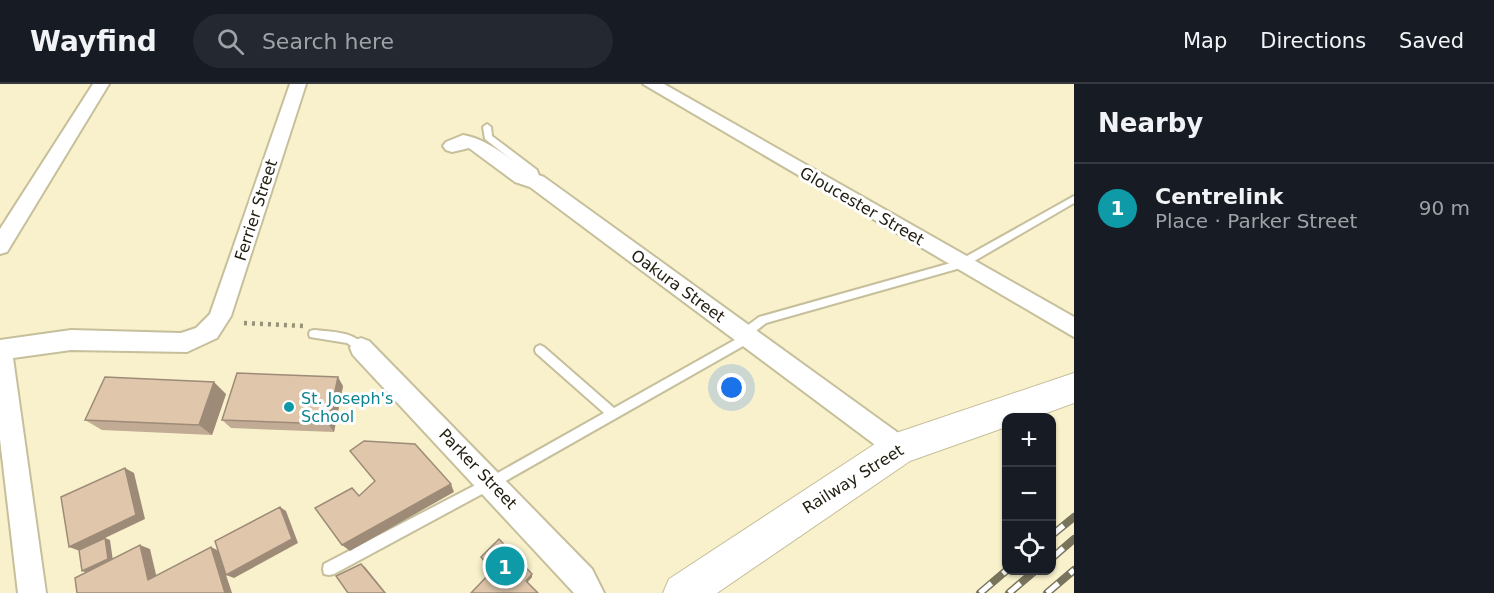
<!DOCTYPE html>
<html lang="en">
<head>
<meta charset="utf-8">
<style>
  body { margin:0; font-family:"DejaVu Sans",sans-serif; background:#242831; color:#f1f3f6 }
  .controls { position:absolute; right:18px; bottom:18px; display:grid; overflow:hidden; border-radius:12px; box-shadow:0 2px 4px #0004 }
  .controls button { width:54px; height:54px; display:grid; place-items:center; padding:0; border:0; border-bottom:2px solid #363941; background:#171b24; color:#f1f3f6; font:30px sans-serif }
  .you { position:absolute; left:732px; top:304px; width:21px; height:21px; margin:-15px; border:4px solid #fff; border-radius:50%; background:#1a73e8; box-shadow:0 0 0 9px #1a73e833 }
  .badge { display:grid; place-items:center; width:39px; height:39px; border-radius:50%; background:#8a6f10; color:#fff; font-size:20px; font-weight:700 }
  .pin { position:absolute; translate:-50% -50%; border:3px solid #fff; box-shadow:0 2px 6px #0006 }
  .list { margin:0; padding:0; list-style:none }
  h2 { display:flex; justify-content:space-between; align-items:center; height:78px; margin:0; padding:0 24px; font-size:26px }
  h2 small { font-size:20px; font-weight:400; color:#9ea1a6 }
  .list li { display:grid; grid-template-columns:39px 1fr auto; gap:18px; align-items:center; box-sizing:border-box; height:90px; padding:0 24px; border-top:2px solid #363941 }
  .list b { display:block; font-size:22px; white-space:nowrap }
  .list p { margin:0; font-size:20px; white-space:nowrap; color:#9ea1a6 }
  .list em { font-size:20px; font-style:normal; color:#9ea1a6 }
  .icon { flex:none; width:33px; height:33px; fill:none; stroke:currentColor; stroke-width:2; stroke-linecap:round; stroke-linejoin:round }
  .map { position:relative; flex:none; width:1074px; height:509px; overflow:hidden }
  header { display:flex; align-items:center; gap:36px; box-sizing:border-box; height:84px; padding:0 30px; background:#171b24; border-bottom:2px solid #363941 }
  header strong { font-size:28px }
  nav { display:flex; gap:33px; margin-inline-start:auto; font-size:21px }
  .search { width:420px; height:54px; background:#242831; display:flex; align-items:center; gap:15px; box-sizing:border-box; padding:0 21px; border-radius:33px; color:#9ea1a6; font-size:22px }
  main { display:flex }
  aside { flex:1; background:#171b24 }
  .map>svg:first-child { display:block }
</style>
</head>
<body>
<header>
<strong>Wayfind</strong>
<div class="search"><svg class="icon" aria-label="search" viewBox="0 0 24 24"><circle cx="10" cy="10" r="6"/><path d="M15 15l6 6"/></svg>Search here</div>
<nav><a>Map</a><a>Directions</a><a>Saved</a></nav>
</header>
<main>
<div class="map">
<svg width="1074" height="509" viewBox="0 0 1074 509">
  <rect width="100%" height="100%" fill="#f8f1cb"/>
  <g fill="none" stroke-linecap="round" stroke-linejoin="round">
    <defs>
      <g id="lane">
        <polygon points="487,40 491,43 492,52 537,86 541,98 540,100 534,100 530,90 485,55 483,43"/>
        <polygon points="1074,112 1074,119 964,183 766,239 751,251 753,254 752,257 495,403 334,490 329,491 324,490 323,485 324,480 487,395 604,329 536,269 535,266 536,263 540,261 544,263 614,324 740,253 739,250 740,247 759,233 958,177"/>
        <path d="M314 246C332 248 355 247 366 264L365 267 361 269 347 259 310 253 309 250 310 247Z"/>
      </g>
      <g id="street">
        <polygon points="93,0 109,0 7,168 0,170 0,145"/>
        <polygon points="290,0 306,0 231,232 217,254 187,268 71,266 13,274 46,509 18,509 0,355 0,256 71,246 181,249 196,244 210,230"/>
        <polygon points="643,0 664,0 1074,233 1074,253"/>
        <path d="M463 51C494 56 514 83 544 93L908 356 911 364 908 372 899 376 890 372 530 103 515 98 469 64 452 68 446 66 443 62 446 58Z"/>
        <polygon points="361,254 369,257 592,485 604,509 574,509 353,271 350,264 353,257"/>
      </g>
      <polygon id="secondary" points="1074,289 1074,319 1033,334 1006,334 1006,343 910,377 717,509 663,509 669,495 887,352"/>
    </defs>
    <use href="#lane" stroke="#c6bf9b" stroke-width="4"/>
    <use href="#street" stroke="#c6bf9b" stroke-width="4"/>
    <use href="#secondary" stroke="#c6bf9b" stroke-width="2"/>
    <polyline stroke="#989378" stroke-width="4.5" stroke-dasharray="3 5" stroke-linecap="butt" points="244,239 304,242"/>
    <use href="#lane" fill="#fff" fill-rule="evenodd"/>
    <use href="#street" fill="#fff" fill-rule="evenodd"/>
    <use href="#secondary" fill="#fff" fill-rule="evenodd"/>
    <defs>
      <g id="rail">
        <polyline points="1052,451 1074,433"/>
        <polyline points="1052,474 1074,455"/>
        <polyline points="980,509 1007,486"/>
        <polyline points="1009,509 1036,486"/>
        <polyline points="1047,509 1074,486"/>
      </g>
    </defs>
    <use href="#rail" stroke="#78745c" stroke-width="8"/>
    <use href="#rail" stroke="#fff" stroke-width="5" stroke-dasharray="15" stroke-linecap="butt"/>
  </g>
  <g fill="#c1ab94">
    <polygon points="343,302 334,348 231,344 222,336"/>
    <polygon points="226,310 212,351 102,346 85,336"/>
    <polygon points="481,473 532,490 532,493 527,498 492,487 482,476"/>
  </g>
  <g fill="#9d8b78">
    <polygon points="338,293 343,302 334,348 328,340"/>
    <polygon points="214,298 226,310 212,351 199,341"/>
    <polygon points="125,384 134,389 145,435 105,454 110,456 113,477 88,489 82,487 80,467 69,463"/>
    <polygon points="451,400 454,408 350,467 342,461"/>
    <polygon points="280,423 286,427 298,459 234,494 226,491 232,509 225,509 211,463 219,467"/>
    <polygon points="140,461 150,465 158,499 148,496"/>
    <polygon points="361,480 365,483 386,509 385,509"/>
    <polygon points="532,490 532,493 526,500 526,497"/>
  </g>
  <g fill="#e0c7ac" stroke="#9d8b78" stroke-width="1.5">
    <polygon points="237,289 338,293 328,340 222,336"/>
    <polygon points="105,293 214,298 199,341 85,336"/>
    <polygon points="364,357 415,360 451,400 342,461 315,424 352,404 359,412 375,397 350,367"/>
    <polygon points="125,384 136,431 69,463 61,413"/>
    <polygon points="280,423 292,455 226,491 215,457"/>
    <polygon points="105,454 108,475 82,487 79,466"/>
    <polygon points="499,455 532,490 526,497 538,509 471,509 493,486 481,473"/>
    <polygon points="140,461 148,496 211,463 225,509 77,509 75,494"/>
    <polygon points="361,480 385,509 348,509 336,492"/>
  </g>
  <circle fill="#0f9aa8" stroke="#fff" stroke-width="2" cx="289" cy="323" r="6"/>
  <g text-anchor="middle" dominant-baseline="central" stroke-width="6" stroke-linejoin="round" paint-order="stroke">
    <g font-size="16" fill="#232012" stroke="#fff">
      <text transform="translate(862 122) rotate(30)">Gloucester Street</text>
      <text transform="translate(256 126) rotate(-72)">Ferrier Street</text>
      <text transform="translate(678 202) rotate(36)">Oakura Street</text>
      <text transform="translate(478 385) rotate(46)">Parker Street</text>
      <text transform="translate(853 395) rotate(-32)">Railway Street</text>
    </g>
    <g font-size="16" fill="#0d838f" stroke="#fff" text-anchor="start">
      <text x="301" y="314">St. Joseph's<tspan x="301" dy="18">School</tspan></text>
    </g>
  </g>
</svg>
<div class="controls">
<button>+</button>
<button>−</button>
<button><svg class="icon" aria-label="locate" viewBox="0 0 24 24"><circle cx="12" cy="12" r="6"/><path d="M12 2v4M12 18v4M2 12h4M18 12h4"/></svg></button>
</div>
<div class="you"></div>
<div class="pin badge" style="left:505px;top:482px;background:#0f9aa8">1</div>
</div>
<aside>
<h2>Nearby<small></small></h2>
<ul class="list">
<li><span class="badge" style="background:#0f9aa8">1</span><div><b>Centrelink</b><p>Place · Parker Street</p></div><em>90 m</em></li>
</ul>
</aside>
</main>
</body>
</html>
